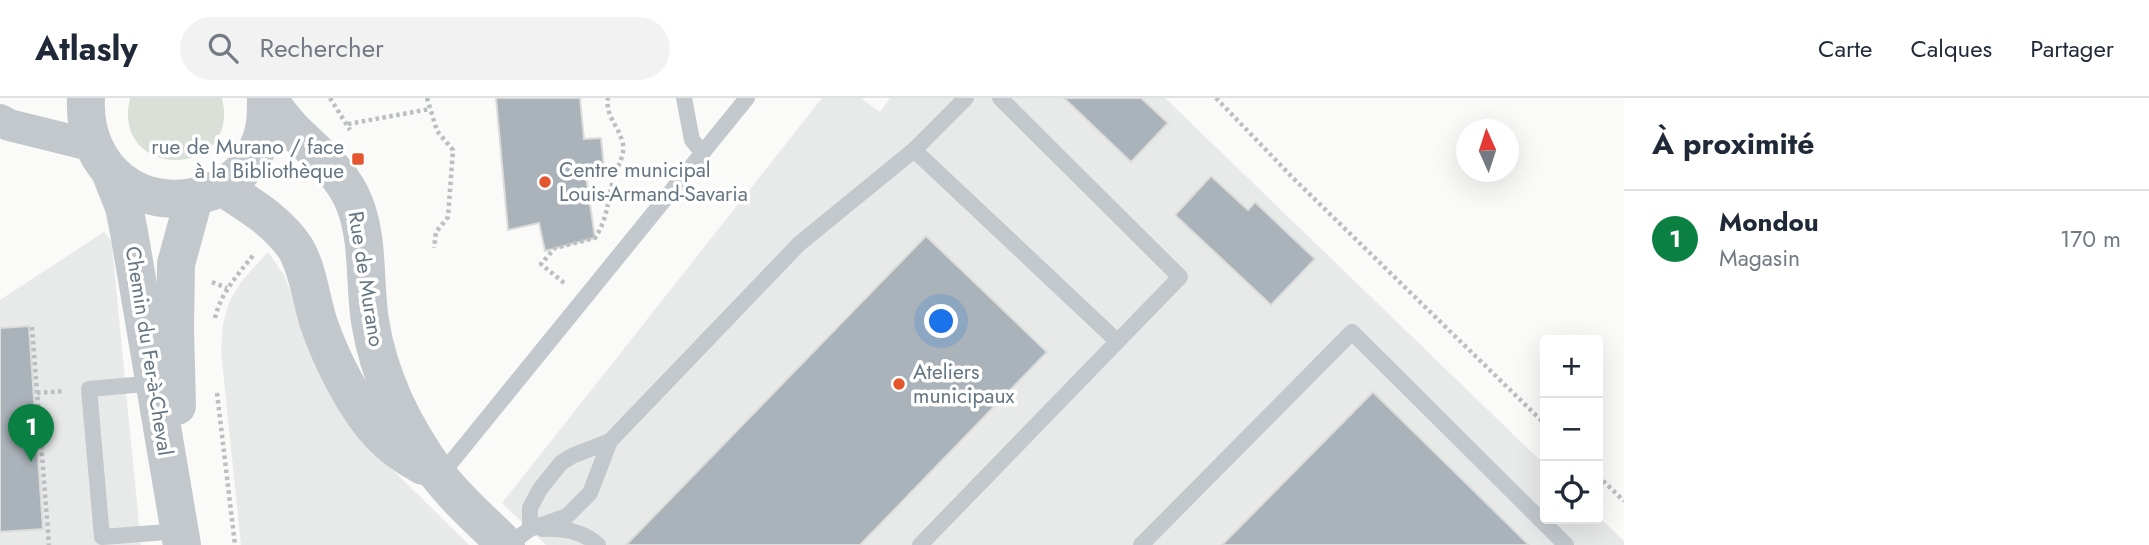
<!DOCTYPE html>
<html lang="fr">
<head>
<meta charset="utf-8">
<style>
  body { margin:0; font-family:Jost,sans-serif; background:#f2f2f3; color:#1f2937 }
  .controls { position:absolute; right:21px; bottom:21px; display:grid; overflow:hidden; border-radius:7px; box-shadow:0 7px 28px #0002 }
  .controls button { width:63px; height:63px; display:grid; place-items:center; padding:0; border:0; border-bottom:2px solid #e0e1e3; background:#fff; color:#1f2937; font:35px sans-serif }
  .compass { position:absolute; left:1456px; top:21px; width:63px; height:63px; border-radius:50%; background:#fff; box-shadow:0 7px 28px #0002; rotate:357deg }
  .you { position:absolute; left:942px; top:224px; width:24px; height:24px; margin:-18px; border:5px solid #fff; border-radius:50%; background:#1a73e8; box-shadow:0 0 0 10px #1a73e833 }
  .badge { display:grid; place-items:center; width:46px; height:46px; border-radius:50%; background:#0b8043; color:#fff; font-size:23px; font-weight:700 }
  .pin { position:absolute; translate:-50% -58px; filter:drop-shadow(0 2px 4px #0008) }
  .pin::after { content:''; position:absolute; top:37px; width:24px; height:21px; background:inherit; clip-path:polygon(0 0,100% 0,50% 100%) }
  .list { margin:0; padding:0; list-style:none }
  h2 { display:flex; justify-content:space-between; align-items:center; height:91px; margin:0; padding:0 28px; font-size:30px }
  h2 small { font-size:23px; font-weight:400; color:#747a83 }
  .list li { display:grid; grid-template-columns:46px 1fr auto; gap:21px; align-items:center; box-sizing:border-box; height:98px; padding:0 28px; border-top:2px solid #e0e1e3 }
  .list b { display:block; font-size:26px; white-space:nowrap }
  .list p { margin:0; font-size:23px; white-space:nowrap; color:#747a83 }
  .list em { font-size:23px; font-style:normal; color:#747a83 }
  .icon { flex:none; width:38px; height:38px; fill:none; stroke:currentColor; stroke-width:2; stroke-linecap:round; stroke-linejoin:round }
  .map { position:relative; flex:none; width:1624px; height:447px; overflow:hidden }
  header { display:flex; align-items:center; gap:42px; box-sizing:border-box; height:98px; padding:0 35px; background:#fff; border-bottom:2px solid #e0e1e3 }
  header strong { font-size:33px }
  nav { display:flex; gap:38px; margin-inline-start:auto; font-size:24px }
  .search { width:490px; height:63px; background:#f2f2f3; display:flex; align-items:center; gap:18px; box-sizing:border-box; padding:0 24px; border-radius:38px; color:#747a83; font-size:26px }
  main { display:flex }
  aside { flex:1; background:#fff }
  .map>svg:first-child { display:block }
</style>
</head>
<body>
<header>
<strong>Atlasly</strong>
<div class="search"><svg class="icon" aria-label="search" viewBox="0 0 24 24"><circle cx="10" cy="10" r="6"/><path d="M15 15l6 6"/></svg>Rechercher</div>
<nav><a>Carte</a><a>Calques</a><a>Partager</a></nav>
</header>
<main>
<div class="map">
<svg width="1624" height="447" viewBox="0 0 1624 447">
  <rect width="100%" height="100%" fill="#fafaf8"/>
  <g fill="#e8e9e9">
    <polygon points="822,0 861,0 880,14 890,0 1165,0 1545,367 1545,421 1598,421 1598,418 1624,443 1624,447 546,447 502,405"/>
    <polygon points="104,134 111,142 113,158 141,447 0,447 0,202"/>
    <polygon points="268,154 284,177 318,262 365,339 393,372 469,447 241,447 221,254 223,226 229,204 241,184"/>
  </g>
  <path fill="#dadfd7" d="M130 0H222C242 82 110 83 130 0Z"/>
  <g fill="#aab3b9" stroke="#dcdcda" stroke-width="2">
    <polygon points="496,0 580,0 584,41 601,40 604,70 585,72 595,140 545,153 539,125 508,132"/>
    <polygon points="1064,0 1141,0 1168,25 1131,64"/>
    <polygon points="1211,78 1248,112 1255,104 1315,161 1271,207 1175,117"/>
    <polygon points="926,138 1047,254 860,447 626,447"/>
    <polygon points="29,228 43,431 0,434 0,230"/>
    <polygon points="1373,294 1529,447 1222,447"/>
  </g>
  <g fill="none" stroke-linecap="round" stroke-linejoin="round">
    <g stroke="#bbbfc2" stroke-width="4.5" stroke-dasharray="3.5 3.5" stroke-linecap="butt">
      <polyline points="330,0 350,32"/>
      <polyline points="427,0 437,33 453,52 448,119 436,134 434,150"/>
      <polyline points="1216,0 1293,80 1545,326"/>
      <polyline points="348,26 430,11"/>
      <polyline points="212,184 227,190"/>
      <path d="M564 185 541 166 555 150 595 140C607 122 608 103 613 82 616 70 625 59 623 46 619 28 605 18 608 0"/>
      <path d="M215 220C221 194 238 177 254 156"/>
      <polyline points="32,229 49,447"/>
      <polyline points="37,295 64,293"/>
      <polyline points="217,295 235,447"/>
      <polyline points="1598,378 1624,403"/>
    </g>
    <g stroke="#c3c8cc" stroke-width="16">
      <polyline points="684,0 692,42 703,55"/>
      <polyline points="914,52 1117,243"/>
      <polyline points="156,285 89,291 102,439 180,433"/>
      <polyline points="440,378 747,0"/>
      <polyline points="530,431 530,410 540,391 561,365 572,358 610,343"/>
      <path d="M543 431C563 430 583 433 598 447"/>
      <polyline points="508,447 530,431 567,418 590,395 610,343 799,146 914,52 966,0"/>
      <polyline points="920,447 1180,179 1000,0"/>
      <polyline points="1141,447 1352,234 1566,447"/>
    </g>
    <polyline stroke="#c3c8cc" stroke-width="32" points="0,22 9,27 94,48"/>
    <g stroke="#c3c8cc" stroke-width="38">
      <path d="M86 0C82 71 142 119 210 94 235 84 251 68 261 42 266 29 266 15 266 0"/>
      <path d="M267 0C276 11 284 23 294 33 317 56 343 75 355 107 369 144 364 184 370 223 379 280 404 331 439 378 458 403 484 425 506 447"/>
      <polyline points="111,76 124,109 129,134 182,447"/>
      <path d="M222 89C249 107 278 123 296 151 308 172 311 200 318 223 330 259 354 308 380 336 392 349 407 359 423 368"/>
      <polyline points="177,308 175,231 176,166 194,100"/>
    </g>
  </g>
  <g fill="#e4572e" stroke="#fff" stroke-width="2.5">
    <rect x="351" y="54" width="14" height="14" rx="3.5"/>
    <circle cx="545" cy="84" r="7"/>
    <circle cx="899" cy="286" r="7"/>
  </g>
  <g text-anchor="middle" dominant-baseline="central" stroke-width="7" stroke-linejoin="round" paint-order="stroke">
    <g font-size="21" fill="#657683" stroke="#fff" text-anchor="start">
      <text x="344" y="49" text-anchor="end">rue de Murano / face<tspan x="344" dy="24">à la Bibliothèque</tspan></text>
      <text x="559" y="72">Centre municipal<tspan x="559" dy="24">Louis-Armand-Savaria</tspan></text>
      <text x="913" y="274">Ateliers<tspan x="913" dy="24">municipaux</tspan></text>
    </g>
    <g font-size="21" fill="#657683" stroke="#fff">
      <text transform="translate(366 181) rotate(81)">Rue de Murano</text>
      <text transform="translate(149 253) rotate(81)">Chemin du Fer-à-Cheval</text>
    </g>
  </g>
</svg>
<div class="controls">
<button>+</button>
<button>−</button>
<button><svg class="icon" aria-label="locate" viewBox="0 0 24 24"><circle cx="12" cy="12" r="6"/><path d="M12 2v4M12 18v4M2 12h4M18 12h4"/></svg></button>
</div>
<svg class="compass" viewBox="-18 -18 36 36"><path d="M0-13l5 13h-10z" fill="#e53935"/><path d="M0 13l5-13h-10z" fill="#747a83"/></svg>
<div class="you"></div>
<div class="pin badge" style="left:31px;top:364px">1</div>
</div>
<aside>
<h2>À proximité<small></small></h2>
<ul class="list">
<li><span class="badge">1</span><div><b>Mondou</b><p>Magasin</p></div><em>170 m</em></li>
</ul>
</aside>
</main>
</body>
</html>
